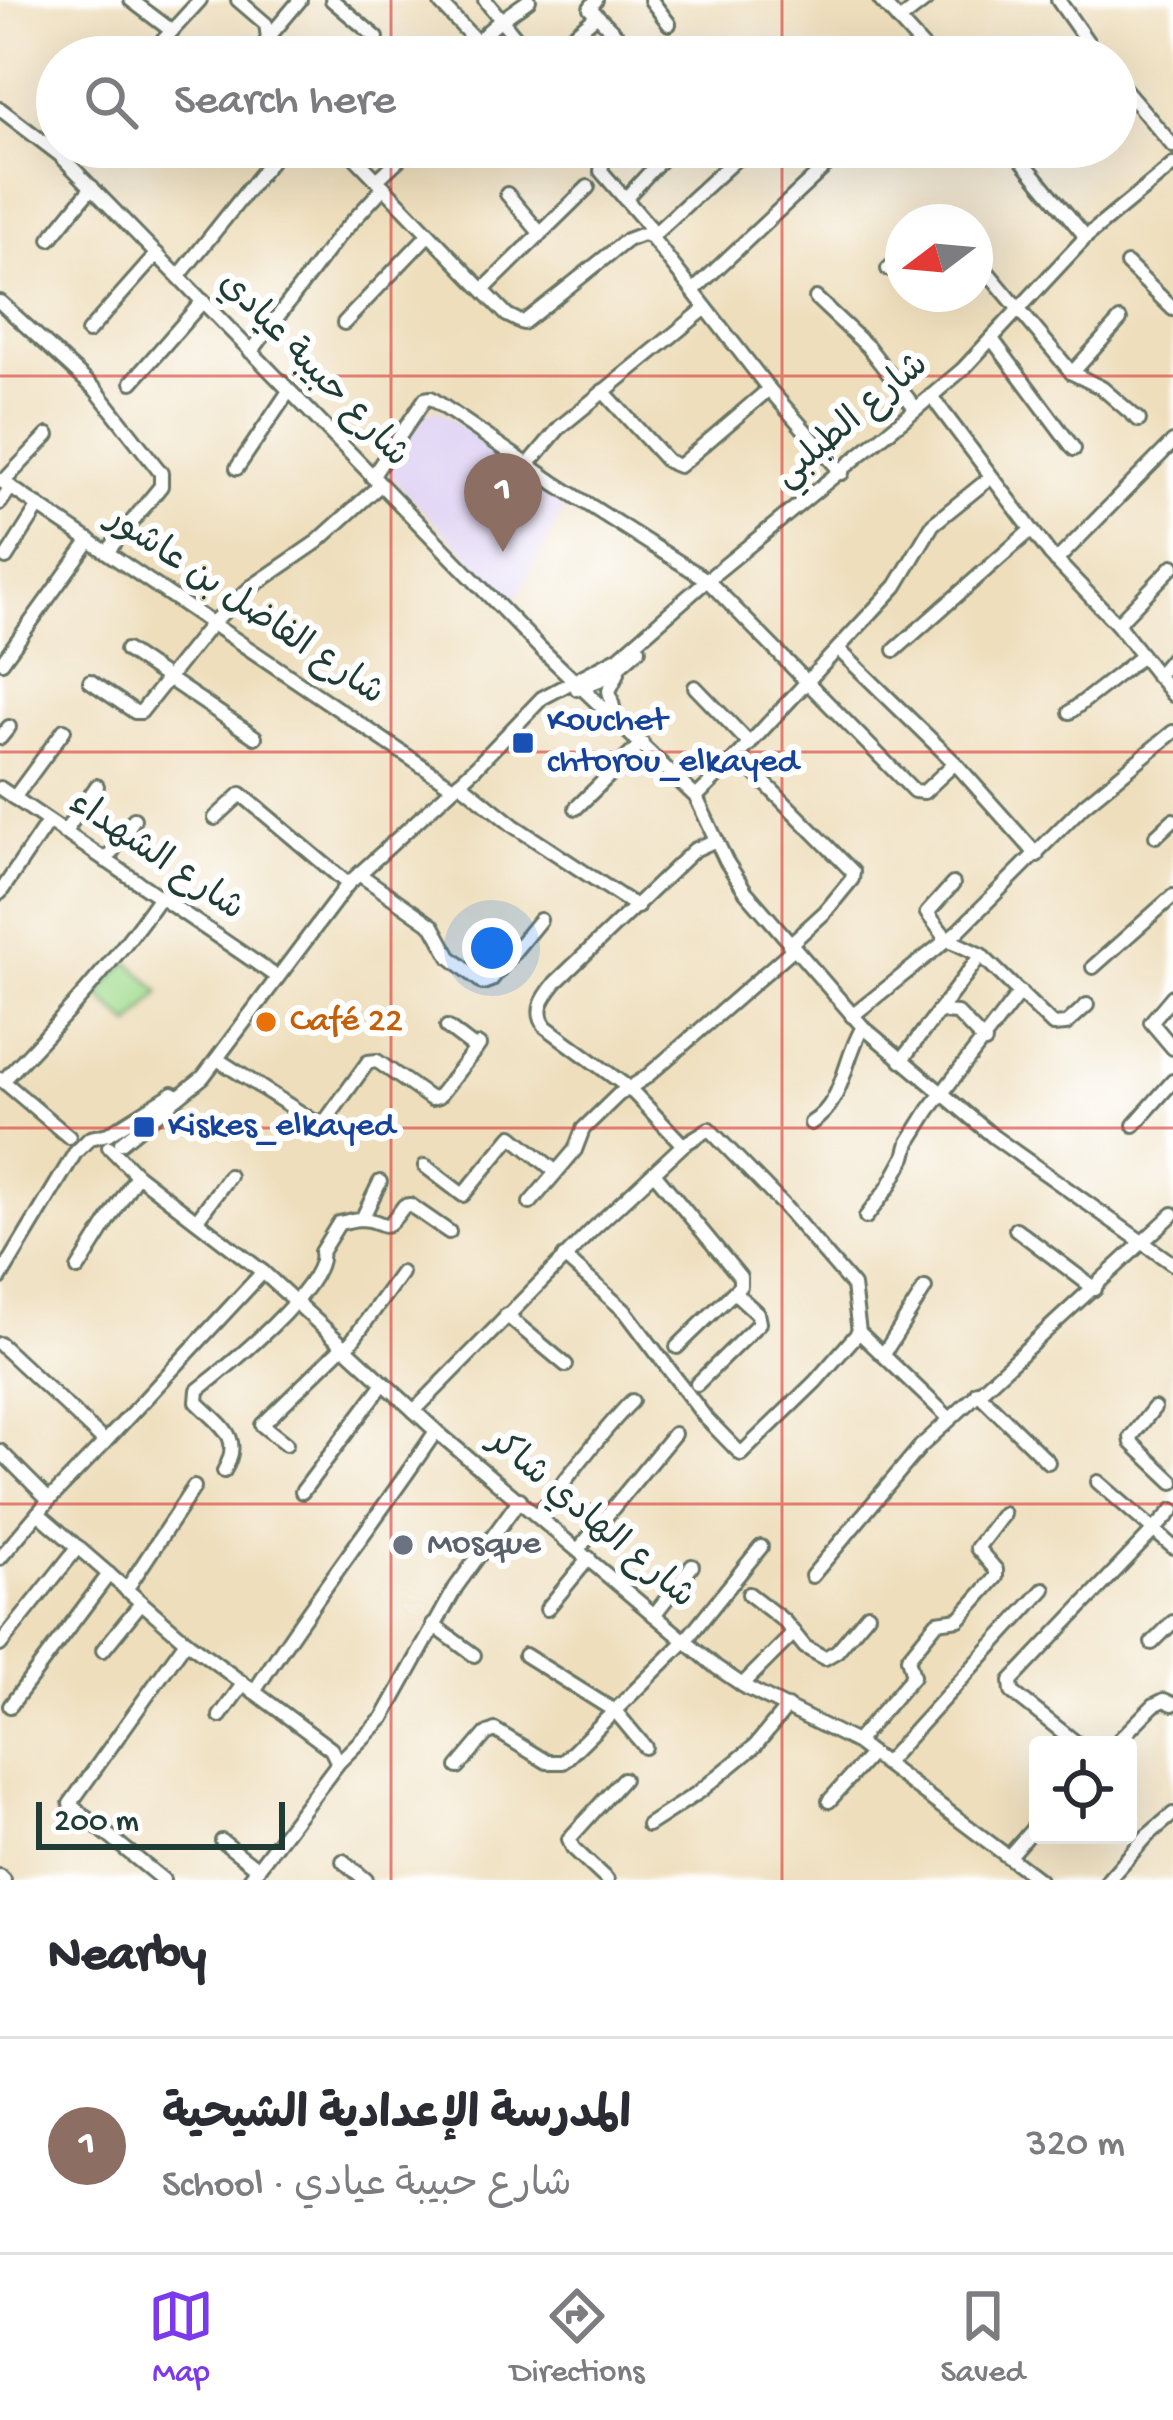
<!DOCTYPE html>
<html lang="en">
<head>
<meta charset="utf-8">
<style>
  body { margin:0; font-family:"Gochi Hand","Playpen Sans Arabic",sans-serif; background:#f2f2f3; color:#2b2b33 }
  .controls { position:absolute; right:36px; bottom:36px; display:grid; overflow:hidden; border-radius:12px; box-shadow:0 12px 48px #0002 }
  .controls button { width:108px; height:108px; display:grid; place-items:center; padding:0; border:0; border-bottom:3px solid #e1e1e2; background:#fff; color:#2b2b33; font:60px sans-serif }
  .compass { position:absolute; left:885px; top:204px; width:108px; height:108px; border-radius:50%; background:#fff; box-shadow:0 12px 48px #0002; rotate:254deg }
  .scale { position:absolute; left:36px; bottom:30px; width:249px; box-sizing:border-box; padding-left:12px; border:6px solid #1f3d34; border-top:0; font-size:33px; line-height:42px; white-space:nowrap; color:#1f3d34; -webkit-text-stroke:9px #fff; paint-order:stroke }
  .you { position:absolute; left:492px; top:948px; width:42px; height:42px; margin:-30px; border:9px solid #fff; border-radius:50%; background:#1a73e8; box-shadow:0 0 0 18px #1a73e833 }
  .badge { display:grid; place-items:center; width:78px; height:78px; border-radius:50%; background:#7c3aed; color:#fff; font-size:39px; font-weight:700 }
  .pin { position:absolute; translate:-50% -99px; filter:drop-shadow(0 3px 6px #0008) }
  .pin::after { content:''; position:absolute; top:63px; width:42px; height:36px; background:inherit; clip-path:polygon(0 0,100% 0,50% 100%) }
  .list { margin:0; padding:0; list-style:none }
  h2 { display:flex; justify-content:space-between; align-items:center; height:156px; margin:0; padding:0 48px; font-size:51px }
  h2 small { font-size:39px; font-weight:400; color:#7c7c81 }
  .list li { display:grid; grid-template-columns:78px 1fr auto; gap:36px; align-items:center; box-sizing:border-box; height:216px; padding:0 48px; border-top:3px solid #e1e1e2 }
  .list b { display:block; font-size:45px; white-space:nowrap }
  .list p { margin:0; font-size:39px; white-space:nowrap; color:#7c7c81 }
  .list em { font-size:39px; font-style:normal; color:#7c7c81 }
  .icon { flex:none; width:66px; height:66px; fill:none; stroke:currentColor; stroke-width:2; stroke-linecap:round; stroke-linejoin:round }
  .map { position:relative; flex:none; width:1173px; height:1880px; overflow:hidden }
  .search { position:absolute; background:#fff; box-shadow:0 12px 48px #0002; left:36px; right:36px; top:36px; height:132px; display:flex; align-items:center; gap:30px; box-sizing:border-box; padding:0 42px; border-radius:66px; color:#7c7c81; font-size:45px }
  .sheet { height:372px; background:#fff }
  nav { display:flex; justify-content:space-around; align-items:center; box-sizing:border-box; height:168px; border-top:3px solid #e1e1e2; background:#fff; font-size:33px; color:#7c7c81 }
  nav a { display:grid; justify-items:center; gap:6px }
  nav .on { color:#7c3aed }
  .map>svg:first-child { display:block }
</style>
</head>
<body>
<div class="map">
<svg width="1173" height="1880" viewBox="0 0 1173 1880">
  <rect width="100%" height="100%" fill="#fff"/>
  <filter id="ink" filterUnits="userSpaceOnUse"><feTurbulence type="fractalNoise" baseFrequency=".00833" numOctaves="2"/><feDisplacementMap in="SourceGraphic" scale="24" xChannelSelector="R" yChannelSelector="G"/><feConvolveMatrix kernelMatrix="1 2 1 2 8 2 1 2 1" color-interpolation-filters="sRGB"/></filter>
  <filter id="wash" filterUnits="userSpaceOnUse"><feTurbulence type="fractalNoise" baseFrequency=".004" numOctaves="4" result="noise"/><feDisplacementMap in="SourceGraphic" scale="48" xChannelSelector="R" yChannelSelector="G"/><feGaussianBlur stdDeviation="2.7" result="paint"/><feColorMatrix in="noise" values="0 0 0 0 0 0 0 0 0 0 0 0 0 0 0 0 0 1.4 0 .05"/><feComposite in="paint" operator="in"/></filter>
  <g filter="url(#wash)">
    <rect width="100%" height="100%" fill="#eedebc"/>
    <polygon fill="#e0d4f4" points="438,410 569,501 514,602 389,476 389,464 425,413"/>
    <polygon fill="#a3dd90" stroke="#618d62" stroke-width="3" points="128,961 160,992 131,1025 97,994"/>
  </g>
  <g filter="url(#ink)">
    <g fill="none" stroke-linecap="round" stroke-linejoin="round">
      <defs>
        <g id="minor">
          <polyline points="131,0 172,31"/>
          <polyline points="238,0 266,24 268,38 258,57"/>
          <polyline points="332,0 377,38"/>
          <polyline points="485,0 516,38"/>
          <polyline points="596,0 590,8 633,52"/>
          <polyline points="651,0 669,24"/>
          <polyline points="880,0 932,57"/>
          <polyline points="1058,0 1098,57"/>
          <polyline points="441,4 478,43"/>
          <polyline points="899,21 926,0"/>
          <polyline points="268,38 300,0"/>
          <polyline points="162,41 181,57"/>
          <polyline points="548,56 596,16"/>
          <polyline points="148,57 200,0"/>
          <path d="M469 57C478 33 509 15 529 0"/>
          <polyline points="1116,79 1173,146"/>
          <polyline points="0,109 60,155 539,647 696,797 726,861 746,892 863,1027 994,1137 1173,1264"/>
          <polyline points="345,147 507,315 523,323 627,240 643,234 651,237 769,389 842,473"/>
          <polyline points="614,147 603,159 601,171 655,233"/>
          <polyline points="1011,147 1086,237"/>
          <polyline points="377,180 412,147"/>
          <polyline points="507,194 541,234"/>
          <polyline points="625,199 673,147"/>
          <polyline points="651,237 749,147"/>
          <polyline points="50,239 92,187"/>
          <polyline points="975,257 1072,373 1120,320"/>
          <polyline points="1127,264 1173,309"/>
          <polyline points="888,269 903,256"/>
          <polyline points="179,276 282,147"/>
          <polyline points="485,288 588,187"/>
          <polyline points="693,291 831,161"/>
          <polyline points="816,298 868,347 916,409"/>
          <polyline points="0,302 96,390 161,473 161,486 107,552"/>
          <polyline points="344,323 429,234"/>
          <polyline points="88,332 157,254"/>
          <polyline points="992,339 1074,449"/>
          <polyline points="251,352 337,238 384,187"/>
          <polyline points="1072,373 1102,388 1139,420"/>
          <polyline points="132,382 203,301"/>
          <polyline points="603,391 667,461 679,466 769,389"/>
          <polyline points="931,396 1050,554 1117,624 1173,695"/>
          <polyline points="528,465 560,427 706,308"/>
          <polyline points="237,468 289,391"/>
          <polyline points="372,477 425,399 431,398 553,482 707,580 914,791 924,792 955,763"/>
          <polyline points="0,480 453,787"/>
          <polyline points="3,482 48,435"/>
          <polyline points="0,503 11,487"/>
          <polyline points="6,558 39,506"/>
          <polyline points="1056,561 1173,442"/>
          <polyline points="1117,624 1173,566"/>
          <polyline points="838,649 955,763 1037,855"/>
          <polyline points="126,650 255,737"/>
          <polyline points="895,650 1031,530"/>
          <polyline points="2,662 90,540"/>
          <polyline points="1157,676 1173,657"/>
          <polyline points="90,681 135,712 141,712 212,623 250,588 317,542 380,485"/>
          <polyline points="695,687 750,744"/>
          <polyline points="577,689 607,677 639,649"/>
          <polyline points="1070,712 1142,656"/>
          <polyline points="615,715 609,691 618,673"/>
          <polyline points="0,738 9,727"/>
          <polyline points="738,756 853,872 852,879 825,912 789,945"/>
          <polyline points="474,769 542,698 619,657 707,580 916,409 963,369 1086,237 1173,165"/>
          <polyline points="459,782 514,826 637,907"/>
          <polyline points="0,788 277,977"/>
          <polyline points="696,797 738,756 896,586 933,524 990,478"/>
          <polyline points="14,798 64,730"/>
          <polyline points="576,808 642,743"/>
          <polyline points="215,818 241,794 348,884"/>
          <polyline points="64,833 97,786"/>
          <polyline points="1156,836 1173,820"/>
          <polyline points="106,861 134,819"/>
          <polyline points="359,874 433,926 450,957 483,983 491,980 540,920"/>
          <polyline points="953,884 927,913 947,939 981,955 1053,1025 1066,1024 1087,1005"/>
          <polyline points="0,893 48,822"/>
          <polyline points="1093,967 1173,896"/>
          <polyline points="1173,996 1151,1022 1173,1048"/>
          <polyline points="940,1012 957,1013 985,1042"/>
          <polyline points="852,1016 958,931 1084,805 1173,732"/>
          <polyline points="447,1027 476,1049"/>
          <polyline points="217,1059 315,1122 326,1120 368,1062 377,1061 431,1099 438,1097 479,1045"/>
          <polyline points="901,1061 981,955"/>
          <path d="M0 1079 3 1081C59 1023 113 964 159 898"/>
          <polyline points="3,1081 69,1137"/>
          <path d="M811 1123C845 1102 843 1059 863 1027"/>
          <polyline points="1134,1125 1173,1081"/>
          <polyline points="111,1132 173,1093"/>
          <polyline points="121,1143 203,1077 348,884 476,767"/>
          <path d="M683 1145 630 1089 546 1027C533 1010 545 996 556 982L694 850 716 840"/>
          <polyline points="109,1147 137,1175 263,1272 436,1431 716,1667 747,1688 856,1742 1039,1880"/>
          <polyline points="425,1166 463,1195 512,1136 555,1171"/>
          <polyline points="655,1174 740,1277 740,1286 677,1347"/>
          <polyline points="530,1203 575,1150 583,1129 618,1095 645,1078 793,949"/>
          <polyline points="866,1217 888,1188 905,1157 909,1142 929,1110 1020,992"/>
          <polyline points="362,1219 380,1182"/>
          <polyline points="197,1220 229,1176"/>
          <polyline points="1016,1229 1095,1289"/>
          <polyline points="564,1257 625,1311 705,1417 741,1454 815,1382 859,1332"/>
          <polyline points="78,1269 137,1175"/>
          <polyline points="0,1278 75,1153 90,1138 108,1134"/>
          <polyline points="506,1315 566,1365"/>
          <polyline points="0,1344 105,1442 263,1272"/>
          <polyline points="346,1349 401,1273"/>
          <polyline points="883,1355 925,1288"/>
          <polyline points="697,1384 759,1323 757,1313 734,1292"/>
          <polyline points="977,1392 1048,1462"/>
          <polyline points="1154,1408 1131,1437 1132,1443 1173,1482"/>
          <polyline points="414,1411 592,1230 683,1145 709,1129 783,1205 853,1286 859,1332 949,1418"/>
          <polyline points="286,1444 262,1425 343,1346"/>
          <polyline points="0,1451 49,1500 0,1558"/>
          <path d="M224 1471C244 1437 221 1426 197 1402L198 1390C225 1369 329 1285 321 1252L339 1223C346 1222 353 1219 361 1219 389 1220 381 1238 404 1206L410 1205 449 1232"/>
          <polyline points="1098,1482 1173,1547"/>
          <polyline points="302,1492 384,1383"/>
          <polyline points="49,1500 105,1442"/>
          <polyline points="38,1513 186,1641 331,1749 338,1763"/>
          <path d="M539 1513C570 1476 598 1435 632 1401"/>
          <polyline points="579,1549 674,1434"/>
          <polyline points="812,1576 920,1447 1173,1214"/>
          <polyline points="126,1590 194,1487"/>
          <polyline points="749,1594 784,1621 805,1647 825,1658 837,1651 868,1614"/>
          <polyline points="547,1609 589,1558"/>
          <polyline points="654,1615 692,1566"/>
          <polyline points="433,1625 474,1655"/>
          <polyline points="1152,1643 1173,1622"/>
          <polyline points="0,1645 78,1547"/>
          <polyline points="103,1650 141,1603"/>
          <polyline points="525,1655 616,1712 645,1747"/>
          <polyline points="742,1685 794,1633"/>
          <path d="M254 1692C311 1602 377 1519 436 1431"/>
          <polyline points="10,1706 109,1574"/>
          <polyline points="220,1716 243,1684"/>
          <polyline points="856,1742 913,1676 908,1658 937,1622 959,1619 996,1577 996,1570 977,1548 1003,1514"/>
          <polyline points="1079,1745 1012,1692 1011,1681 1173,1510"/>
          <polyline points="1114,1745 1154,1705 1164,1700 1173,1704"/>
          <polyline points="885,1763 1044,1589"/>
          <polyline points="458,1767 486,1734 495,1730 547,1762 563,1762 685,1641 761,1547"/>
          <polyline points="829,1801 871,1754"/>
          <polyline points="648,1825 699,1792 755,1746 787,1707"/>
          <polyline points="222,1841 258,1869"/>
          <polyline points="1009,1856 1038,1823"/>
          <polyline points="343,1861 366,1880"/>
          <polyline points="0,1876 4,1880"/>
          <polyline points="163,1880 70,1804 186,1641"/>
          <polyline points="249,1880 338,1763 383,1718 456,1587 520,1499"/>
          <polyline points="607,1880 573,1848 569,1839 623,1779"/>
          <polyline points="1108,1880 1147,1836 1173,1814"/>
        </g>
      </defs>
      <use href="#minor" stroke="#677564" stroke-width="18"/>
      <use href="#minor" stroke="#fff" stroke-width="12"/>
    </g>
  </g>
  <path fill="none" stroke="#d62828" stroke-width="3" stroke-opacity="0.55" d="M391 0V57M782 0V57M391 147V1880M782 147V1880M0 376H1173M0 752H1173M0 1128H1173M0 1504H1173"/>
  <g fill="#1a4fb4" stroke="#fff" stroke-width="4.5">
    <rect x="511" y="731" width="24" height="24" rx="6"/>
    <rect x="132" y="1115" width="24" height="24" rx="6"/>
  </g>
  <circle fill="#e8710a" stroke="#fff" stroke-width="4.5" cx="266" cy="1022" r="12"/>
  <circle fill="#6b7280" stroke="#fff" stroke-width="4.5" cx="403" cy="1545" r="12"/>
  <g text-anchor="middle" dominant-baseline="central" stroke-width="12" stroke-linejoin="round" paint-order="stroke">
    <g font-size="36" fill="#1f3d34" stroke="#fff">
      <text transform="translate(312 371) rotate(46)">شارع حبيبة عيادي</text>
      <text transform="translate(853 422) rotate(-40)">شارع الطبلبي</text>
      <text transform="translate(244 608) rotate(34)">شارع الفاضل بن عاشور</text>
      <text transform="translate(155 858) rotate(34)">شارع الشهداء</text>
      <text transform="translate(590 1521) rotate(40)">شارع الهادي شاكر</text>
    </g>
    <g font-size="36" fill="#164399" stroke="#fff" text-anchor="start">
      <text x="547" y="722">Kouchet<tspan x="547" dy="41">chtorou_elkayed</tspan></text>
      <text x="168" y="1127">Kiskes_elkayed</text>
    </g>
    <g font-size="36" fill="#c56008" stroke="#fff" text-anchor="start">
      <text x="290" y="1022">Café 22</text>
    </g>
    <g font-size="36" fill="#5b616d" stroke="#fff" text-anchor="start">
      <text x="427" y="1545">Mosque</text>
    </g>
  </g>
</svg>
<div class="controls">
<button><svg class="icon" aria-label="locate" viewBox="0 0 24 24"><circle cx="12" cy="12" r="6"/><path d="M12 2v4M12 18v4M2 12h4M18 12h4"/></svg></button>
</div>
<svg class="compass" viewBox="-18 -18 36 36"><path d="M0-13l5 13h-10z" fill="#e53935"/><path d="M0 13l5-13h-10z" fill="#7c7c81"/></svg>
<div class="scale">200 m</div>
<div class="you"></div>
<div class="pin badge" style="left:503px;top:552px;background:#8d6e63">1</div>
<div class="search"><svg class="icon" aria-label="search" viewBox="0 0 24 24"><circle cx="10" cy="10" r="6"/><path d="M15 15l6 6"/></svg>Search here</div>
</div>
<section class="sheet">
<h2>Nearby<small></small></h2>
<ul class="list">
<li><span class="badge" style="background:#8d6e63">1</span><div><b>المدرسة الإعدادية الشيحية</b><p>School · شارع حبيبة عيادي</p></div><em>320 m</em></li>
</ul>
</section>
<nav>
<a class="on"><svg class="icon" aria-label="map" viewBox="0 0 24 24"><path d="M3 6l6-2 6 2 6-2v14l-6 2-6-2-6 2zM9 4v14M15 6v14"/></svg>Map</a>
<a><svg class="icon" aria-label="directions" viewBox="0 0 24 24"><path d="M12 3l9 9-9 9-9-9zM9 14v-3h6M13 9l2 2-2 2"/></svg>Directions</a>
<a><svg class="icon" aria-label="saved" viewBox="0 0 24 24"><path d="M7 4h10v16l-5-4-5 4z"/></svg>Saved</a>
</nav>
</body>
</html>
